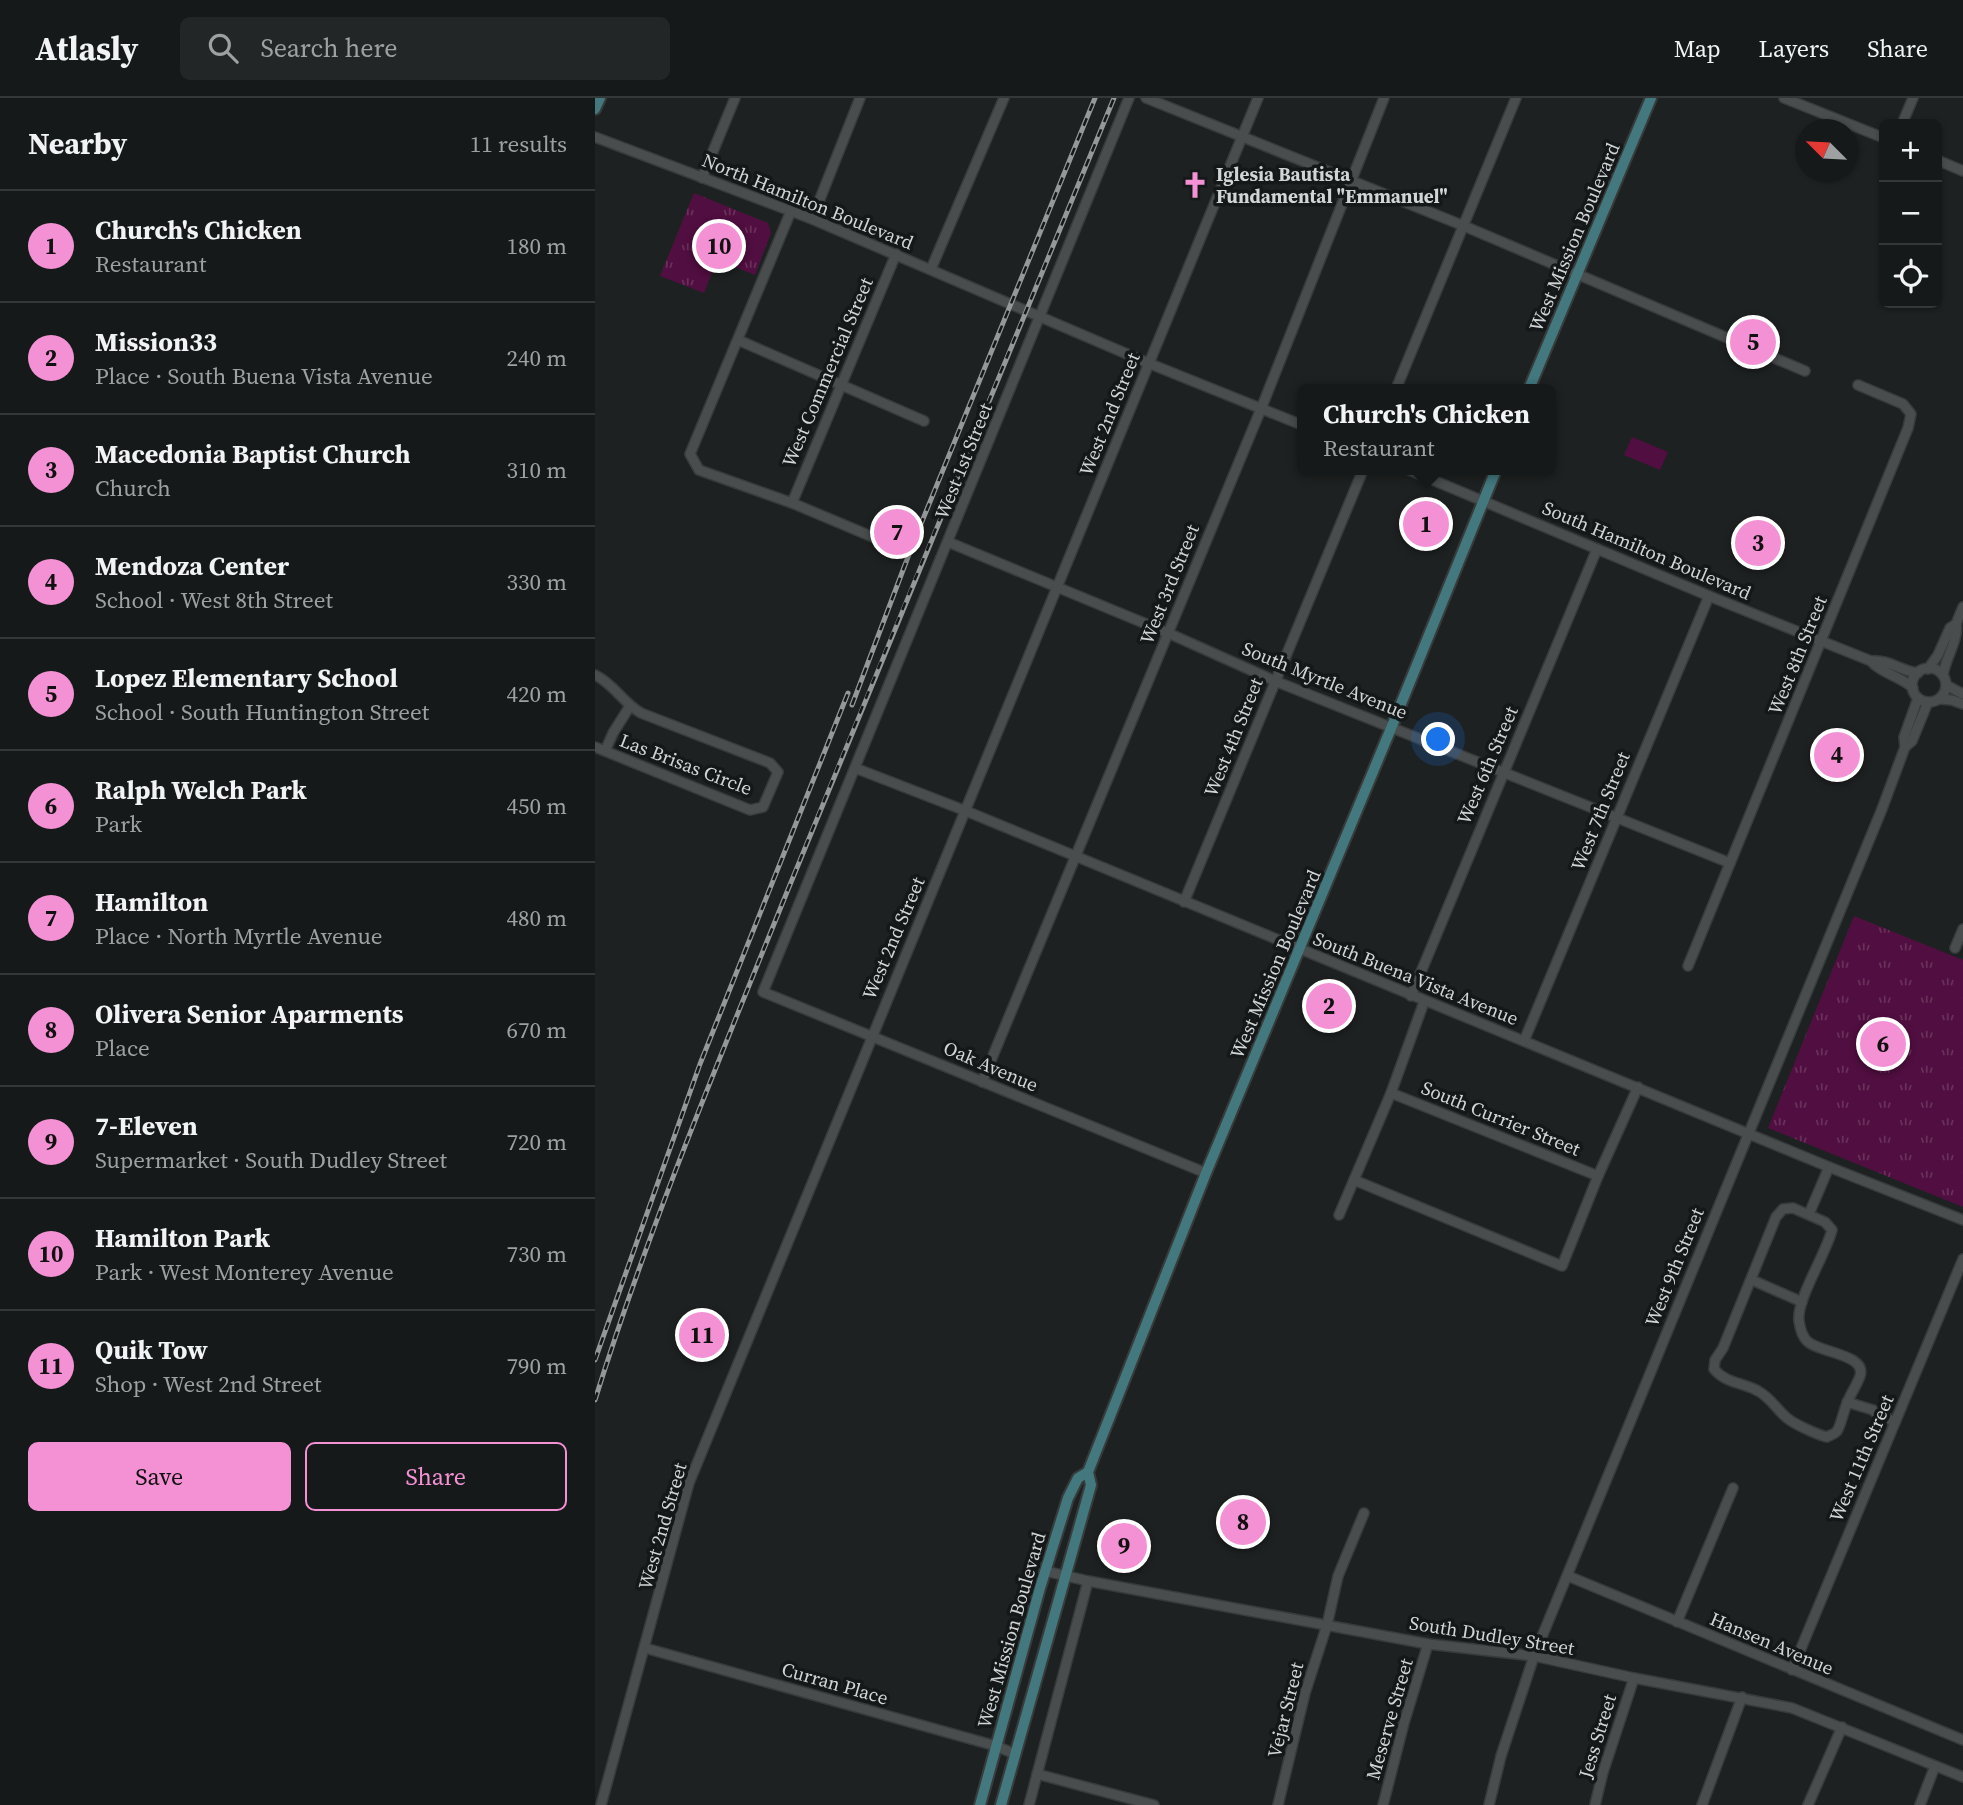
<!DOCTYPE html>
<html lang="en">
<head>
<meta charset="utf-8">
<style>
  body { margin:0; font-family:"Source Serif 4",serif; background:#232626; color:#f1f3f6 }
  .controls { position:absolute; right:21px; top:21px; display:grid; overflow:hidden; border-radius:10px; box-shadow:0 2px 5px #0004 }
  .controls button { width:63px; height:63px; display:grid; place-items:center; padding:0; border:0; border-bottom:2px solid #353838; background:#161919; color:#f1f3f6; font:35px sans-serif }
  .compass { position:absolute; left:1200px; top:21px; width:63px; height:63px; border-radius:50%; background:#161919; box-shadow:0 2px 5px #0004; rotate:294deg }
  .you { position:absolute; left:844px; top:642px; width:24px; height:24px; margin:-18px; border:5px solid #fff; border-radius:50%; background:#1a73e8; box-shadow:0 0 0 10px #1a73e833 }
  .badge { display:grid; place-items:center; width:46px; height:46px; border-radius:50%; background:#f491d4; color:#111; font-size:23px; font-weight:700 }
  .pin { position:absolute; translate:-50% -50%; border:4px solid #fff; box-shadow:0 2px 7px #0006 }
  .popup { position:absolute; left:702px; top:286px; width:259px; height:91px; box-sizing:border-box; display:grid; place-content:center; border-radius:10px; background:#161919; filter:drop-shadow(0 2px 5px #0005); font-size:23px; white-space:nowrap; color:#9ea0a2 }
  .popup b { font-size:26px; color:#f1f3f6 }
  .popup::after { content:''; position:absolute; left:50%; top:100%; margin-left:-14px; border:14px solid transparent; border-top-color:#161919 }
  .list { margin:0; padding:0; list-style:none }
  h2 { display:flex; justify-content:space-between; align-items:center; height:91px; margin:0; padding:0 28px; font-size:30px }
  h2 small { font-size:23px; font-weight:400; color:#9ea0a2 }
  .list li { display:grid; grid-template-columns:46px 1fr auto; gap:21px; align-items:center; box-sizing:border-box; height:112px; padding:0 28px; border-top:2px solid #353838 }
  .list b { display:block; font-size:26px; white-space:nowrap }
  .list p { margin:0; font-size:23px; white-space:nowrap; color:#9ea0a2 }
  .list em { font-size:23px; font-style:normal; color:#9ea0a2 }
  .actions { display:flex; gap:14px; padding:21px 28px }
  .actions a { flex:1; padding:16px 0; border:2px solid #f491d4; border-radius:10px; text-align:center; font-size:24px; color:#f491d4 }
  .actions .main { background:#f491d4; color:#111 }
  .icon { flex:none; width:38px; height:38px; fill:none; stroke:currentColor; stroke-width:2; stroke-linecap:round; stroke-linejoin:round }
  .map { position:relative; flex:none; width:1368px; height:1707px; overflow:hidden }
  header { display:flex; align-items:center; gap:42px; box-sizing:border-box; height:98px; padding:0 35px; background:#161919; border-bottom:2px solid #353838 }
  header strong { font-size:33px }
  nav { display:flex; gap:38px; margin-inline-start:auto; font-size:24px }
  .search { width:490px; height:63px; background:#232626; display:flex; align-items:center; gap:18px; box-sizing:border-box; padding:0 24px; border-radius:10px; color:#9ea0a2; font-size:26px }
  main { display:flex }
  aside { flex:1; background:#161919 }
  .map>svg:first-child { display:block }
</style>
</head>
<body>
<header>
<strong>Atlasly</strong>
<div class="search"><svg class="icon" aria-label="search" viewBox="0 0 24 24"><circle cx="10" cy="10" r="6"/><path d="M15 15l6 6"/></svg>Search here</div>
<nav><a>Map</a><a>Layers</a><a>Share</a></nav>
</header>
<main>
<aside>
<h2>Nearby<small>11 results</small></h2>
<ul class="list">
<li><span class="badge">1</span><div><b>Church's Chicken</b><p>Restaurant</p></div><em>180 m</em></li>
<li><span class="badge">2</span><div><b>Mission33</b><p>Place · South Buena Vista Avenue</p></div><em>240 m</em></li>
<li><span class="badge">3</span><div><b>Macedonia Baptist Church</b><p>Church</p></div><em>310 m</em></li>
<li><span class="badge">4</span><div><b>Mendoza Center</b><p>School · West 8th Street</p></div><em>330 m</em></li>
<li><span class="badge">5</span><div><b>Lopez Elementary School</b><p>School · South Huntington Street</p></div><em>420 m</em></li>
<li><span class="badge">6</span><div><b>Ralph Welch Park</b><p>Park</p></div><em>450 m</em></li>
<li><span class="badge">7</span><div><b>Hamilton</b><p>Place · North Myrtle Avenue</p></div><em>480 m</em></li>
<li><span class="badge">8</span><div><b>Olivera Senior Aparments</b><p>Place</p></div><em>670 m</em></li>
<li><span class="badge">9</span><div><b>7-Eleven</b><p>Supermarket · South Dudley Street</p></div><em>720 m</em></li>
<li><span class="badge">10</span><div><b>Hamilton Park</b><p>Park · West Monterey Avenue</p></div><em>730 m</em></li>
<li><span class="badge">11</span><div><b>Quik Tow</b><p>Shop · West 2nd Street</p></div><em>790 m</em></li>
</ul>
<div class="actions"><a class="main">Save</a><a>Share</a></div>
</aside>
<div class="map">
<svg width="1368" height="1707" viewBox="0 0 1368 1707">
  <defs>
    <pattern id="park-tufts" width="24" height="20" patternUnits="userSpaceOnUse" patternTransform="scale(1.75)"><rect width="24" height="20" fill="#510e40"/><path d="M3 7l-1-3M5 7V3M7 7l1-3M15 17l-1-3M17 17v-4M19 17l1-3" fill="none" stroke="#69305b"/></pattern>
  </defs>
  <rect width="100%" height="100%" fill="#1e2121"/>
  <polygon fill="#510e40" points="1037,339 1073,354 1065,372 1029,357"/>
  <g fill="url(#park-tufts)">
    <polygon points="99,95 173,125 176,135 160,177 122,162 109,195 65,178"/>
    <polygon points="1259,818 1368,862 1368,1109 1173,1030"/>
  </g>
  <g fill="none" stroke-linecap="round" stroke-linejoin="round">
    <defs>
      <g id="minor">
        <polyline points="534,0 168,894 611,1075"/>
        <polyline points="551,0 869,128 1210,273"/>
        <polyline points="1189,0 1289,40"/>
        <polyline points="1307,26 1318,0"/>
        <polyline points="0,39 217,121 553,265 707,327"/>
        <polyline points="1342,62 1368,73"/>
        <polyline points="107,80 140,0"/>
        <polyline points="196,113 95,356 104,372 197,405 292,445"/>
        <polyline points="217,121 265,0"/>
        <polyline points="336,171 409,0"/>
        <polyline points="143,242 329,323"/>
        <polyline points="801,291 921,0"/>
        <path d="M814 372 1114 498 1276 563C1287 576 1305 578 1318 590"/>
        <polyline points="197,405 301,156"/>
        <polyline points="353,444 573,535 680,583 1135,765"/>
        <path d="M1276 563C1293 561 1306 573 1323 575"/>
        <circle cx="1334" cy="587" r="17"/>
        <polyline points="1333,571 1343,557 1355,530 1361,526 1368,509"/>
        <path d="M0 577C19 586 28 605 46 615L175 665 183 674 168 709 155 712 0 649"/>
        <path d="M1348 577C1350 561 1364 541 1361 526"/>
        <polyline points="1351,587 1368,596"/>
        <polyline points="1344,601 1357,602 1368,606"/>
        <polyline points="1310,649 1317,643 1333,604"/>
        <polyline points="10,653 18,635 35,608"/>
        <polyline points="260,670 371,713 1234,1069 1368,1122"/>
        <polyline points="589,804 768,372"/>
        <polyline points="1360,850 1368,831"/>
        <polyline points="1093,868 1313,330 1316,316 1308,306 1263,287"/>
        <polyline points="816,898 1002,451"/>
        <polyline points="929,943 1114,498"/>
        <polyline points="387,984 666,311 789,0"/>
        <polyline points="796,995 1003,1078"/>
        <polyline points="759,1082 967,1168 1003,1078 1043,989"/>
        <path d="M1198 1110 1230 1124 1237 1132C1231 1156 1201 1202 1204 1223 1205 1230 1207 1238 1212 1243 1224 1255 1272 1256 1265 1278 1262 1287 1256 1295 1253 1303 1249 1310 1246 1328 1242 1333 1240 1336 1235 1337 1232 1339 1223 1337 1199 1326 1192 1320 1182 1312 1175 1299 1163 1293 1149 1285 1130 1285 1119 1271L1120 1262 1128 1250 1181 1119 1188 1111Z"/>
        <polyline points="1214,1116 1234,1069"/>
        <polyline points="744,1117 796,995 829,904"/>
        <polyline points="1157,1182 1207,1204"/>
        <polyline points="1252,1304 1278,1312 1281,1315 1300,1324"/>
        <polyline points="450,1473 493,1483 833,1546 939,1558 1039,1580 1197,1610 1368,1679"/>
        <polyline points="973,1478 1368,1642"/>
        <polyline points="1082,1524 1138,1390"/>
        <polyline points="50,1550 401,1648 420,1656"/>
        <polyline points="1197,1572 1368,1161"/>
        <polyline points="442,1676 559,1707"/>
        <polyline points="6,1707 94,1385 663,0"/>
        <polyline points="434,1707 493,1483"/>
        <polyline points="683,1707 710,1595 732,1527 743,1478 769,1415"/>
        <polyline points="788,1707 809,1625 833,1546"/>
        <polyline points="894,1707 906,1658 939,1558 1287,711 1310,649 1309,639 1323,600"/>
        <polyline points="1000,1707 1008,1674 1039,1580"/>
        <polyline points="1107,1707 1147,1599"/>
        <polyline points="1213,1707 1247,1629"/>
        <polyline points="1325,1707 1340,1668"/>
      </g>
      <g id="major">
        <polyline points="0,11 5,0"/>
        <polyline points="934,291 1056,0"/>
        <polyline points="385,1707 445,1490 473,1400 483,1380 493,1374"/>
        <polyline points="406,1707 496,1387 493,1374 611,1075 797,628 901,372"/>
      </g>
    </defs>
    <use href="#minor" stroke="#383b3b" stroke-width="12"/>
    <use href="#major" stroke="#383b3b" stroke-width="14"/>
    <use href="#minor" stroke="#494d4d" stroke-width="9"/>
    <use href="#major" stroke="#42787e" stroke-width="10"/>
    <defs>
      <g id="rail">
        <polyline points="257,607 319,443 500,0"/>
        <polyline points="0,1262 105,966 253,595"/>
        <path d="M0 1302C54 1129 124 962 192 794 299 529 410 265 519 0"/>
      </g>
    </defs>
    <use href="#rail" stroke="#959898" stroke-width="5"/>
    <use href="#rail" stroke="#141818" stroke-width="2.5" stroke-dasharray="8" stroke-linecap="butt"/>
  </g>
  <defs>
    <symbol id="church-bare" viewBox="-9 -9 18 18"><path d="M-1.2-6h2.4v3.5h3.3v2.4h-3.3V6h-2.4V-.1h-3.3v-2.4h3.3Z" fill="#f491d4" stroke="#141818" stroke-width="2.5" paint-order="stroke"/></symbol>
  </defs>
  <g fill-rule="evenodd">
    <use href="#church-bare" x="581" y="68" width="38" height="38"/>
  </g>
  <g text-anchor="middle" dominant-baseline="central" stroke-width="7" stroke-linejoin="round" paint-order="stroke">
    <g font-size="19" font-weight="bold" fill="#d2d5d5" stroke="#141818" text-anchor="start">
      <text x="621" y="76">Iglesia Bautista<tspan x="621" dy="22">Fundamental "Emmanuel"</tspan></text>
    </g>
    <g font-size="19" fill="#d2d5d5" stroke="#141818">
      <text transform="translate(213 103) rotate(22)">North Hamilton Boulevard</text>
      <text transform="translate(979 139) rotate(-67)">West Mission Boulevard</text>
      <text transform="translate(232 274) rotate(-67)">West Commercial Street</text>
      <text transform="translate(514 316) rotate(-68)">West 2nd Street</text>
      <text transform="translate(368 363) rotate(-68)">West 1st Street</text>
      <text transform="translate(1052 452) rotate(23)">South Hamilton Boulevard</text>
      <text transform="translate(574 486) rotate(-68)">West 3rd Street</text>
      <text transform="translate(1202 557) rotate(-68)">West 8th Street</text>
      <text transform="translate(730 582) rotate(22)">South Myrtle Avenue</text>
      <text transform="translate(638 639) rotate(-68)">West 4th Street</text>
      <text transform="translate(91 666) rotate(21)">Las Brisas Circle</text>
      <text transform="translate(892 667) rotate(-67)">West 6th Street</text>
      <text transform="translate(1005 713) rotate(-68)">West 7th Street</text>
      <text transform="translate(298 840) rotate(-67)">West 2nd Street</text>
      <text transform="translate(680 866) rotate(-67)">West Mission Boulevard</text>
      <text transform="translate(821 880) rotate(22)">South Buena Vista Avenue</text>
      <text transform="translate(396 968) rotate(23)">Oak Avenue</text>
      <text transform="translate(906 1020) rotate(22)">South Currier Street</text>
      <text transform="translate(1079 1169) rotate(-68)">West 9th Street</text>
      <text transform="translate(1266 1360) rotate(-67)">West 11th Street</text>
      <text transform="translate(67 1428) rotate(-74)">West 2nd Street</text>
      <text transform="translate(416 1532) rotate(-74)">West Mission Boulevard</text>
      <text transform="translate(897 1537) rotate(9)">South Dudley Street</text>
      <text transform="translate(1177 1545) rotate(23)">Hansen Avenue</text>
      <text transform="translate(240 1585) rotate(16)">Curran Place</text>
      <text transform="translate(690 1612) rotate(-76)">Vejar Street</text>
      <text transform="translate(794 1621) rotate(-74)">Meserve Street</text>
      <text transform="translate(1002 1638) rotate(-73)">Jess Street</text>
    </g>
  </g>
</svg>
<div class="controls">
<button>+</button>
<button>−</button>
<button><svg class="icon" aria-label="locate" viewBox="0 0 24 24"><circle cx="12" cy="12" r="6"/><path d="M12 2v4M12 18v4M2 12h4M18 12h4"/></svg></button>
</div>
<svg class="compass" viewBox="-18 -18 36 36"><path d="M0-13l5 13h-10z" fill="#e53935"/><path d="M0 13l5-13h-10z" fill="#9ea0a2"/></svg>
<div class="you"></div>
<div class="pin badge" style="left:831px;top:426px">1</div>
<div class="popup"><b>Church's Chicken</b>Restaurant</div>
<div class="pin badge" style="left:734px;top:908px">2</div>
<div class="pin badge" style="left:1163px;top:445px">3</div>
<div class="pin badge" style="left:1242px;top:657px">4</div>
<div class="pin badge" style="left:1158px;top:244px">5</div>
<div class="pin badge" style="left:1288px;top:946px">6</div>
<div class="pin badge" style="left:302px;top:434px">7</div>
<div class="pin badge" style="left:648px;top:1424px">8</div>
<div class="pin badge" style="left:529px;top:1448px">9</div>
<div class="pin badge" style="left:124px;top:148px">10</div>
<div class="pin badge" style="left:107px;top:1237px">11</div>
</div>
</main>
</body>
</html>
